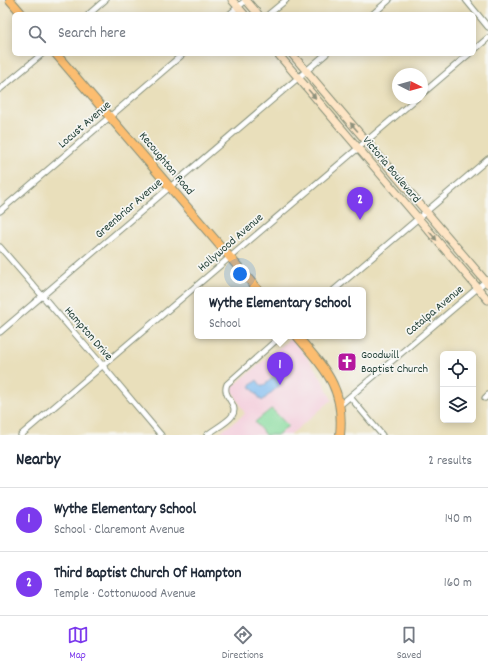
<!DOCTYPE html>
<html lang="en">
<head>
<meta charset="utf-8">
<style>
  body { margin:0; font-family:Dekko,sans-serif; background:#f6f6f7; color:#1f2937 }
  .controls { position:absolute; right:12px; bottom:12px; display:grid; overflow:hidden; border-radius:6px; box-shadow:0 2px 10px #0003 }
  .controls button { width:36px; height:36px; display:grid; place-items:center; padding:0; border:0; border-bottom:1px solid #e0e1e3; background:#fff; color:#1f2937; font:20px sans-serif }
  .compass { position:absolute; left:392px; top:68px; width:36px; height:36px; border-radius:50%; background:#fff; box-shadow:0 2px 10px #0003; rotate:96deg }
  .you { position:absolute; left:240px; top:274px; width:14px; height:14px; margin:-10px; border:3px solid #fff; border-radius:50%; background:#1a73e8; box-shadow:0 0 0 6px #1a73e833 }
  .badge { display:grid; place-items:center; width:26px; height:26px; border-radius:50%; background:#7c3aed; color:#fff; font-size:13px; font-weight:700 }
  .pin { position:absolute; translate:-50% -33px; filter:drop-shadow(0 1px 2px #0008) }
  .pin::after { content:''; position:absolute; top:21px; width:14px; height:12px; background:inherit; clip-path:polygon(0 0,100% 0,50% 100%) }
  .popup { position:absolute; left:194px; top:287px; width:172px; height:52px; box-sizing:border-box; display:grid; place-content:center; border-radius:6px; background:#fff; filter:drop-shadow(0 1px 3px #0005); font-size:13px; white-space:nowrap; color:#747a83 }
  .popup b { font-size:15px; color:#1f2937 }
  .popup::after { content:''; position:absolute; left:50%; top:100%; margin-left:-8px; border:8px solid transparent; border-top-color:#fff }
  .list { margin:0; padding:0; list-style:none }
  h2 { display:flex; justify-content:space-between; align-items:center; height:52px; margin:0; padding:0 16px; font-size:17px }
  h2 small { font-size:13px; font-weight:400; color:#747a83 }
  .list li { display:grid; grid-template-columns:26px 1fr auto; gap:12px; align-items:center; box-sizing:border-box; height:64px; padding:0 16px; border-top:1px solid #e0e1e3 }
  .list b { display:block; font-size:15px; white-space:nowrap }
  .list p { margin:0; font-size:13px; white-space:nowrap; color:#747a83 }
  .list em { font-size:13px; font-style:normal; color:#747a83 }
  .icon { flex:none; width:22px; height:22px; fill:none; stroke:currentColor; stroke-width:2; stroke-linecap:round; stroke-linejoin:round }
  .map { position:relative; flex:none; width:488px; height:435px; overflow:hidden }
  .search { position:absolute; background:#fff; box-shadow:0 2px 10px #0003; left:12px; right:12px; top:12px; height:44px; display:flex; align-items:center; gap:10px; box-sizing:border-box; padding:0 14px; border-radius:6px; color:#747a83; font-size:15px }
  .sheet { height:180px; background:#fff }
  nav { display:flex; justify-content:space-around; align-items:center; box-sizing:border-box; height:56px; border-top:1px solid #e0e1e3; background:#fff; font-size:11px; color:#747a83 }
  nav a { display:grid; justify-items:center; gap:2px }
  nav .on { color:#7c3aed }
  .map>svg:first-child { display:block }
</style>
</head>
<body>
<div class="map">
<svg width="488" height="435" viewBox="0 0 488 435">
  <rect width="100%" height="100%" fill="#f6f6f2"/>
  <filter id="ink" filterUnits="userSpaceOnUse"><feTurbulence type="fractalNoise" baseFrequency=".025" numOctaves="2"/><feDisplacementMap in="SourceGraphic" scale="8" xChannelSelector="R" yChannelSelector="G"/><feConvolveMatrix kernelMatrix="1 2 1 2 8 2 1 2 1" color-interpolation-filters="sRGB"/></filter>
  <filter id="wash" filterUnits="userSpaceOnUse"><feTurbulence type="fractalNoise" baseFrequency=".012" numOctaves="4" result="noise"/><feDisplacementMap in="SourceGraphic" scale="16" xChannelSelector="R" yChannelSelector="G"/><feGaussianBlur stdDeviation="0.9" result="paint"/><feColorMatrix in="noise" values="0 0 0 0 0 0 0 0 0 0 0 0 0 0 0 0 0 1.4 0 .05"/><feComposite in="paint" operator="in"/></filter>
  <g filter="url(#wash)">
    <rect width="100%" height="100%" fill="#e9dfbb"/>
    <polygon fill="#f4cfdd" points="291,338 312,364 323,381 332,400 290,435 216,435 245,414 231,388"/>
    <polygon fill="#87dc9e" stroke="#538c69" points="271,409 273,410 288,426 277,435 265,435 255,422"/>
    <polygon fill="#7ebbf1" stroke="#4e7c92" points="275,376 281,384 262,401 250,386 257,380 262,387"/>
  </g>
  <g filter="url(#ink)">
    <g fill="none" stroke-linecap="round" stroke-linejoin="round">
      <defs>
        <g id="minor">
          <polyline points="466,0 488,27"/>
          <polyline points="89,14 105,0"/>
          <polyline points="230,14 246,0"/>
          <polyline points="269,14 286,0"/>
          <polyline points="373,14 389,0"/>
          <polyline points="474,50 488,38"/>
          <polyline points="0,89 42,54"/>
          <polyline points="422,94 469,54"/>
          <polyline points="0,211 183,54"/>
          <polyline points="0,247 103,366 161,435"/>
          <polyline points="334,290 488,159"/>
          <polyline points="0,332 326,54"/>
          <polyline points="350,397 382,435"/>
          <polyline points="485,398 488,395"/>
          <polyline points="340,405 487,280"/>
          <polyline points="21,435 417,98"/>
          <path d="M207 435C213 430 228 422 232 416 240 404 221 397 227 384L281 336"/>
        </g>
        <g id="secondary">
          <polyline points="232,0 244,14"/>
          <polyline points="246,0 258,14"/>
          <polyline points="278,54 488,300"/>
          <polyline points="292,54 488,284"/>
        </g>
        <g id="primary">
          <polyline points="10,0 22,14"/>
          <polyline points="56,54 258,290"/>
          <path d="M297 336C325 369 345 388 340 435"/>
        </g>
      </defs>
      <use href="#minor" stroke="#848e78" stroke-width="7"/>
      <use href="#secondary" stroke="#848e78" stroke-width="9"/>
      <use href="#primary" stroke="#848e78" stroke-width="10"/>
      <use href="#minor" stroke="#fff" stroke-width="5"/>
      <use href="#secondary" stroke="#fee5c5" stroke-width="7"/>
      <use href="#primary" stroke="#fcbd6f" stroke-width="8"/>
    </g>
    <defs><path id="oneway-solid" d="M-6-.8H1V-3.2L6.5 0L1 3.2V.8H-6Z"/></defs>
    <g fill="#8e917c">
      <use href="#oneway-solid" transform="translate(312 94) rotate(49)"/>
      <use href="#oneway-solid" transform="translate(354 127) rotate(-131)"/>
      <use href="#oneway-solid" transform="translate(433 236) rotate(49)"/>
    </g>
  </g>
  <defs>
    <symbol id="church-square" viewBox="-11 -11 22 22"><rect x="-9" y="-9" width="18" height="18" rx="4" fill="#b5179e" stroke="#f6f6f2"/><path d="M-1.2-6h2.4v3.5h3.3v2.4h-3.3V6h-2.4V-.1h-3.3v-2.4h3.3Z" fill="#fff"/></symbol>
  </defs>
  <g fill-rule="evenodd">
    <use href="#church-square" x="336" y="351" width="22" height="22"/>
  </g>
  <g text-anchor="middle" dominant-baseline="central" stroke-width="3.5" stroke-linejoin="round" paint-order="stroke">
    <g font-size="12" fill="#1f3d34" stroke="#f6f6f2">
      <text transform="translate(85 125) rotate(-41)">Locust Avenue</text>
      <text transform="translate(166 164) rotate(50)">Kecoughtan Road</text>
      <text transform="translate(391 170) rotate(50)">Victoria Boulevard</text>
      <text transform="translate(129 209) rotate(-41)">Greenbriar Avenue</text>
      <text transform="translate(231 243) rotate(-41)">Hollywood Avenue</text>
      <text transform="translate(435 311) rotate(-40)">Catalpa Avenue</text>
      <text transform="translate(88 334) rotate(49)">Hampton Drive</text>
    </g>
    <g font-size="12" fill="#1f3d34" stroke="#f6f6f2" text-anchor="start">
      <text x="361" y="355">Goodwill<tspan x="361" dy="14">Baptist Church</tspan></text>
    </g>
  </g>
</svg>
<div class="controls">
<button><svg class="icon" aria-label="locate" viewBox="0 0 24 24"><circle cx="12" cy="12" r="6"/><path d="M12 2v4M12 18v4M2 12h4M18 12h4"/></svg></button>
<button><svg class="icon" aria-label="layers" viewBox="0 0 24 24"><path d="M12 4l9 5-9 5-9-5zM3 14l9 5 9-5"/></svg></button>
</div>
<svg class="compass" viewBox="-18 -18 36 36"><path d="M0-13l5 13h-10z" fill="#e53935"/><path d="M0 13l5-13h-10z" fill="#747a83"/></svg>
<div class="you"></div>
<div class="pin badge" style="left:280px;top:385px">1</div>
<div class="popup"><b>Wythe Elementary School</b>School</div>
<div class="pin badge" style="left:360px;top:220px">2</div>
<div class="search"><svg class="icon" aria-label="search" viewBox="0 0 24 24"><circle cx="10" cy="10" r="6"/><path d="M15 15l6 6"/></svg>Search here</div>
</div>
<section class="sheet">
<h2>Nearby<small>2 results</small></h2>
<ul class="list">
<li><span class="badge">1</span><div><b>Wythe Elementary School</b><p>School · Claremont Avenue</p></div><em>140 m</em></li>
<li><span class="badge">2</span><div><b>Third Baptist Church Of Hampton</b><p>Temple · Cottonwood Avenue</p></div><em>160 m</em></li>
</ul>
</section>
<nav>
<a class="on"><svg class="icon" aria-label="map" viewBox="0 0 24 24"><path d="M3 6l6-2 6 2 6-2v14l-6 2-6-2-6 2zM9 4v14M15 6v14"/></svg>Map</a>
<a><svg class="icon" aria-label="directions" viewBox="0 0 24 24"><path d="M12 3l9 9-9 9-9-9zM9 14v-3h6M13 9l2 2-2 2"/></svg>Directions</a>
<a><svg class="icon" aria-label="saved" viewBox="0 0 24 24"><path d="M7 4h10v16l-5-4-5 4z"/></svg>Saved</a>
</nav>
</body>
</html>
